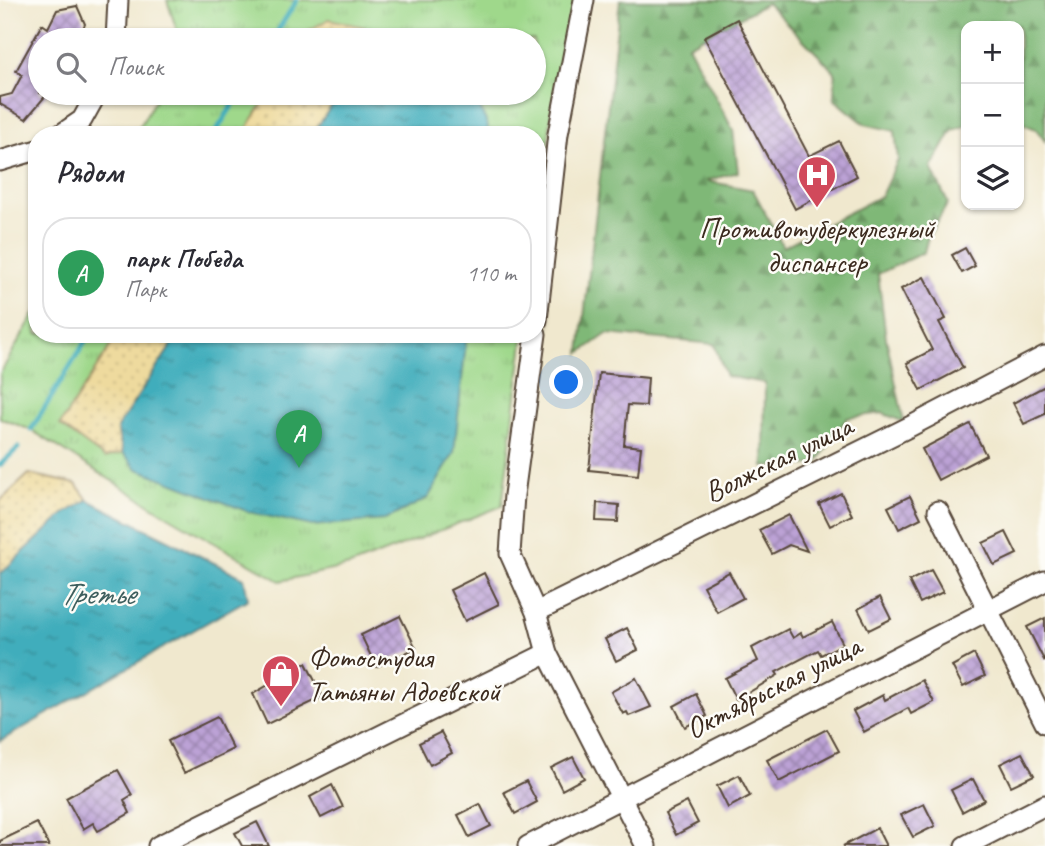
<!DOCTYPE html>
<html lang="ru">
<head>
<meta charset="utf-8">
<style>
  body { margin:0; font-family:Caveat,sans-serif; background:#f7f7f7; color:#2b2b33 }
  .controls { position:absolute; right:21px; top:21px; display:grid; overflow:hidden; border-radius:14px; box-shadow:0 2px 5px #0004 }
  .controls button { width:63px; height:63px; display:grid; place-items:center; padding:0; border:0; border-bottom:2px solid #e1e1e2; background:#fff; color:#2b2b33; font:35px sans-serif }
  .you { position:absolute; left:567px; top:383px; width:24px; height:24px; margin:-18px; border:5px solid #fff; border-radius:50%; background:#1a73e8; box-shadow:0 0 0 10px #1a73e833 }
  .badge { display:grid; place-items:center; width:46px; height:46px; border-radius:50%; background:#d1495b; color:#fff; font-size:23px; font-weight:700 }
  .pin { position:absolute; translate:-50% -58px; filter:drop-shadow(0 2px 4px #0008) }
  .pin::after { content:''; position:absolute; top:37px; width:24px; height:21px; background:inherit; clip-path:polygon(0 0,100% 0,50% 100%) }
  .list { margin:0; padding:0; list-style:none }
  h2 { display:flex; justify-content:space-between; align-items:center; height:91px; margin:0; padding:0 28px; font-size:30px }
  h2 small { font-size:23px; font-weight:400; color:#7c7c81 }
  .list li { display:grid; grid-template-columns:46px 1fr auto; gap:21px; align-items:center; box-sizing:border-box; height:112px; margin:0 14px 14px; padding:0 14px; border:2px solid #e1e1e2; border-radius:28px }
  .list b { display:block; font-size:26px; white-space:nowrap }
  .list p { margin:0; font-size:23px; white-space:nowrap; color:#7c7c81 }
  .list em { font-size:23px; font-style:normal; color:#7c7c81 }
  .icon { flex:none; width:38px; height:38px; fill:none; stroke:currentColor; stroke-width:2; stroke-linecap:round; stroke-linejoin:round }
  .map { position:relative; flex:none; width:1045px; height:846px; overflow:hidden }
  .search { position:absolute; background:#fff; box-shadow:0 2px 5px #0004; left:28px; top:28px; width:518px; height:77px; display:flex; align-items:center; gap:18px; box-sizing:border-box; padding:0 24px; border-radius:38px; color:#7c7c81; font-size:26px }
  .panel { position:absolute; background:#fff; box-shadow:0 2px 5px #0004; left:28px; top:126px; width:518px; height:217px; border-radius:28px }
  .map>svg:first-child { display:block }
</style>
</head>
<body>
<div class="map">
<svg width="1045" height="846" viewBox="0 0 1045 846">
  <defs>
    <pattern id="grass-tufts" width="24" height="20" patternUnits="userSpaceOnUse" patternTransform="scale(1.75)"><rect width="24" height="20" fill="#9fd88b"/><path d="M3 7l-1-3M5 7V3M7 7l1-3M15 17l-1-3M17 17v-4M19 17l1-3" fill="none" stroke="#8aba78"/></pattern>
    <pattern id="forest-firs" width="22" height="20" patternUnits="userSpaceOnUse" patternTransform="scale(1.75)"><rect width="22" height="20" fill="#7fb877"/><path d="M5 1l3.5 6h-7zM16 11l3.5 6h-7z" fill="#699661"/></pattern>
    <pattern id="sand-dots" width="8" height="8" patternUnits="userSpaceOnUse" patternTransform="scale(1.75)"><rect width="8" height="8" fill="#eeda9e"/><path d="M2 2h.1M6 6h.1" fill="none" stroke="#cdbb88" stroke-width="1.8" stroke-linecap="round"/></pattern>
    <pattern id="water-ripples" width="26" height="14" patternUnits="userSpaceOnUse" patternTransform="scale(1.75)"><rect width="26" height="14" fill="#3fadbc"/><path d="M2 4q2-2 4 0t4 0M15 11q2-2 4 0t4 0" fill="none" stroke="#368d98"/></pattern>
    <pattern id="building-cross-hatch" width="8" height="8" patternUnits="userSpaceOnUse" patternTransform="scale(1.75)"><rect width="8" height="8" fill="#bca2d6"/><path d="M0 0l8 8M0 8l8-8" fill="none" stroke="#9a84ad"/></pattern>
  </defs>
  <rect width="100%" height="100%" fill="#fdfcf7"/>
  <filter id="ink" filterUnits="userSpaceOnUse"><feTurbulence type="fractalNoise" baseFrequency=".0143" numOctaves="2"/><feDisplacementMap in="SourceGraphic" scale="14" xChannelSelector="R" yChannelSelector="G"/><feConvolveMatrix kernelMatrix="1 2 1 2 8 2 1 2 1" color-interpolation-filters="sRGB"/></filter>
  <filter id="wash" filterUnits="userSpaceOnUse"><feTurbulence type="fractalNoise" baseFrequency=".00686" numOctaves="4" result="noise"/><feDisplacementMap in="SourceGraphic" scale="28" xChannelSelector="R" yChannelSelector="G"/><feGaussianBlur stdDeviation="1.57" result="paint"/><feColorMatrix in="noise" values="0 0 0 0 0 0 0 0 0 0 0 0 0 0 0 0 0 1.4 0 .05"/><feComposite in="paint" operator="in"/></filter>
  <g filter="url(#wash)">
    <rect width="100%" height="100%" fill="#f0e8ce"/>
    <g fill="url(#grass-tufts)" stroke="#6d8154" stroke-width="2">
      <polygon points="167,0 580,0 553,104 537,226 537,135 135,135 159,93 534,93 534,40 180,40"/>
      <polygon points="37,309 37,334 524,334 502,506 350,566 280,581 168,516 31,430 0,418 0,374"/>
    </g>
    <path fill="url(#forest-firs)" stroke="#5d714a" stroke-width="2" fill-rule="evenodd" d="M620 0H1045V141L1036 129 1019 122V26H966V125L952 131 931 168 948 203 928 237 924 252 878 274 886 338 904 422 882 413 847 418 816 464 764 467 765 383 726 376 714 344 607 334 580 353ZM767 3 835 72 834 99 865 124 895 131 898 160 881 196 783 247 753 190 706 181 738 172 733 130 688 45Z"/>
    <g fill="url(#sand-dots)" stroke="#94825e" stroke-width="2">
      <polygon points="329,19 364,27 369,40 303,40 308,31"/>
      <polygon points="269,93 340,93 312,135 243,135"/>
      <polygon points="118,334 179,334 117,428 123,453 105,458 60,425"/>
      <polygon points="29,474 76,484 88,500 64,514 0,574 0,501"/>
    </g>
    <g fill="url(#water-ripples)" stroke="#3d6c6d" stroke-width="2">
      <polygon points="340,93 474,93 488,126 487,135 312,135"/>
      <polygon points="179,334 467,334 454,453 428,498 385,520 312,526 249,512 137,469 123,453 117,428"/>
      <polygon points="88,500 244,578 248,599 0,741 0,574 64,514"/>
    </g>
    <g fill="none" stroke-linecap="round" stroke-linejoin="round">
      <g stroke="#3fadbc" stroke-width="5">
        <polyline points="272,40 297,0"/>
        <polyline points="214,135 240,93"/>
        <polyline points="31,430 90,334"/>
        <polyline points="0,465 18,448"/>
      </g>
    </g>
    <g id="blocks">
      <g fill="url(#building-cross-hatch)">
        <polygon points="77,6 85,24 78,40 40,40 40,93 48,93 26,119 0,104 0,97 12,94 22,75 16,71 42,24 48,28 57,10"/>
        <polygon points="737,19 809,156 839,141 857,176 795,209 704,37"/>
        <polygon points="965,248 975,266 962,273 952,255"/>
        <polygon points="924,277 946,319 939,322 963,368 921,390 907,363 932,350 901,289"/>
        <polygon points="599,373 648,378 646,406 628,405 624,445 641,447 638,475 589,470"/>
        <polygon points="1045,386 1045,414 1024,424 1013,403"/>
        <polygon points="970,424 986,455 938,480 922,449"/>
        <polygon points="841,493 852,515 830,526 819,504"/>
        <polygon points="910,496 921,518 899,529 888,507"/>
        <polygon points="597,503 619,505 618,522 596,521"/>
        <polygon points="789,515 807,551 789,545 772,554 759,530"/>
        <polygon points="1006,532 1017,554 994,565 983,543"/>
        <polygon points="931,570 943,592 920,603 909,581"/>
        <polygon points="729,572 743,598 717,612 703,586"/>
        <polygon points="484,573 499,604 465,621 450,590"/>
        <polygon points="880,597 891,619 869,630 858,609"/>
        <polygon points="400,616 416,648 376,667 361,635"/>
        <polygon points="1045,618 1045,662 1027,627"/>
        <polygon points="832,622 843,644 821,655 818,650 776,672 778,675 736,700 725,678 758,661 752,648 788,629 793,638 801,633 803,637"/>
        <polygon points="627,628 638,650 616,661 605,639"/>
        <polygon points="974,654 985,676 963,687 952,666"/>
        <polygon points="306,663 323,697 267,724 253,694"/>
        <polygon points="636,678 651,707 629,716 627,712 623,714 611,692"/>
        <polygon points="922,680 934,702 911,714 908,708 864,732 853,711 883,695 885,700"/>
        <polygon points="696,694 707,716 685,727 674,706"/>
        <polygon points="217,717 233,749 184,773 168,741"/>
        <polygon points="827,729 839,751 779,782 767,760"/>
        <polygon points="441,732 452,753 430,765 419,743"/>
        <polygon points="1022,753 1034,775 1011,786 1000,764"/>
        <polygon points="573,757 584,778 562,790 551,768"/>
        <polygon points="118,770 132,795 124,800 130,813 98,831 93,823 83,829 66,798"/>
        <polygon points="739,775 750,796 728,808 717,786"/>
        <polygon points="973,779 984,800 962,812 951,790"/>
        <polygon points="526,781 537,802 515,814 504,792"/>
        <polygon points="332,785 343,807 321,818 310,797"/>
        <polygon points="687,802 698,823 676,835 665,813"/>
        <polygon points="480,804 491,826 469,837 458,815"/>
        <polygon points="924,804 935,826 913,837 901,815"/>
        <polygon points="257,822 269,846 242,846 235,833"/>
        <polygon points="37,823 49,846 0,846 0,841"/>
        <polygon points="877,828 886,846 843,846"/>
      </g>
    </g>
  </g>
  <g filter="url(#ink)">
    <use href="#blocks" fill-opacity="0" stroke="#564638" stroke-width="2"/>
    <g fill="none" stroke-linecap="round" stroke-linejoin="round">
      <defs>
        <g id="minor">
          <polyline points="116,40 118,0"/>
          <polyline points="60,135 82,120 97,93"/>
          <polyline points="0,161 37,150"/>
          <polyline points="537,320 558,134 584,0"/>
          <polyline points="536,334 514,495 510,554 536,612 547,653 646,846"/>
          <polyline points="938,511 1045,723"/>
          <polyline points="536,612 911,426 1045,356"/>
          <polyline points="158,846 547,653"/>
          <polyline points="528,846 1045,581"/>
          <polyline points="965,846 1045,805"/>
        </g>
      </defs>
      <use href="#minor" stroke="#564638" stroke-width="23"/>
      <use href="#minor" stroke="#fff" stroke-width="19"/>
    </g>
  </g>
  <defs>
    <symbol id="hospital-pin" viewBox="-11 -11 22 30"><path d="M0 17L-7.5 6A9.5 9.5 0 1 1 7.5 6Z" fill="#d1495b" stroke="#fdfcf7"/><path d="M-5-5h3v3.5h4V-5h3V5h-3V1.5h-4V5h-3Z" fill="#fff"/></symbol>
    <symbol id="shop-pin" viewBox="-11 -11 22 30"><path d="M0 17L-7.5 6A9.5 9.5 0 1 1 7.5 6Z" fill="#d1495b" stroke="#fdfcf7"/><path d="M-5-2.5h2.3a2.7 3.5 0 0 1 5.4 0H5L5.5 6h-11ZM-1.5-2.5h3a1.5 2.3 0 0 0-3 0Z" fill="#fff"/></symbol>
  </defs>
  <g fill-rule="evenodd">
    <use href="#hospital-pin" x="795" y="153" width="44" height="60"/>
    <use href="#shop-pin" x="259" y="652" width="44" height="60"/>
  </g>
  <g text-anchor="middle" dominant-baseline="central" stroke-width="5" stroke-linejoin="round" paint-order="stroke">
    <g font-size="30" fill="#3b2a1e" stroke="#fdfcf7">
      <text x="817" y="228">Противотуберкулезный<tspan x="817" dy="34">диспансер</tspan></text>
      <text x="308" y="657" text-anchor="start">Фотостудия<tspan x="308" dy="34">Татьяны Адоевской</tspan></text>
    </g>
    <g font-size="30" fill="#3b2a1e" stroke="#fdfcf7">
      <text transform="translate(778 459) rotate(-26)">Волжская улица</text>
      <text transform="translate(773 687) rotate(-27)">Октябрьская улица</text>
    </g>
    <g font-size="32" font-style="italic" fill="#3d5e5d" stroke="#fdfcf7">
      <text x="97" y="593">Третье</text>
    </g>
  </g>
</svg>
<div class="controls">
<button>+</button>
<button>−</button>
<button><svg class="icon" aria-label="layers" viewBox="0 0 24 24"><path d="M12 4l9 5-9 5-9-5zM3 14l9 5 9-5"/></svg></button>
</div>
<div class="you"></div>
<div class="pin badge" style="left:299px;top:468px;background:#2e9e5b">A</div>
<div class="search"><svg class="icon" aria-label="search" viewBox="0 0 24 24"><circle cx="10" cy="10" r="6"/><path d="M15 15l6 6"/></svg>Поиск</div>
<section class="panel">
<h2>Рядом<small></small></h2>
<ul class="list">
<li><span class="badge" style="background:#2e9e5b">A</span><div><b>парк Победa</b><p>Парк</p></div><em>110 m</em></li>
</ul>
</section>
</div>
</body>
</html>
